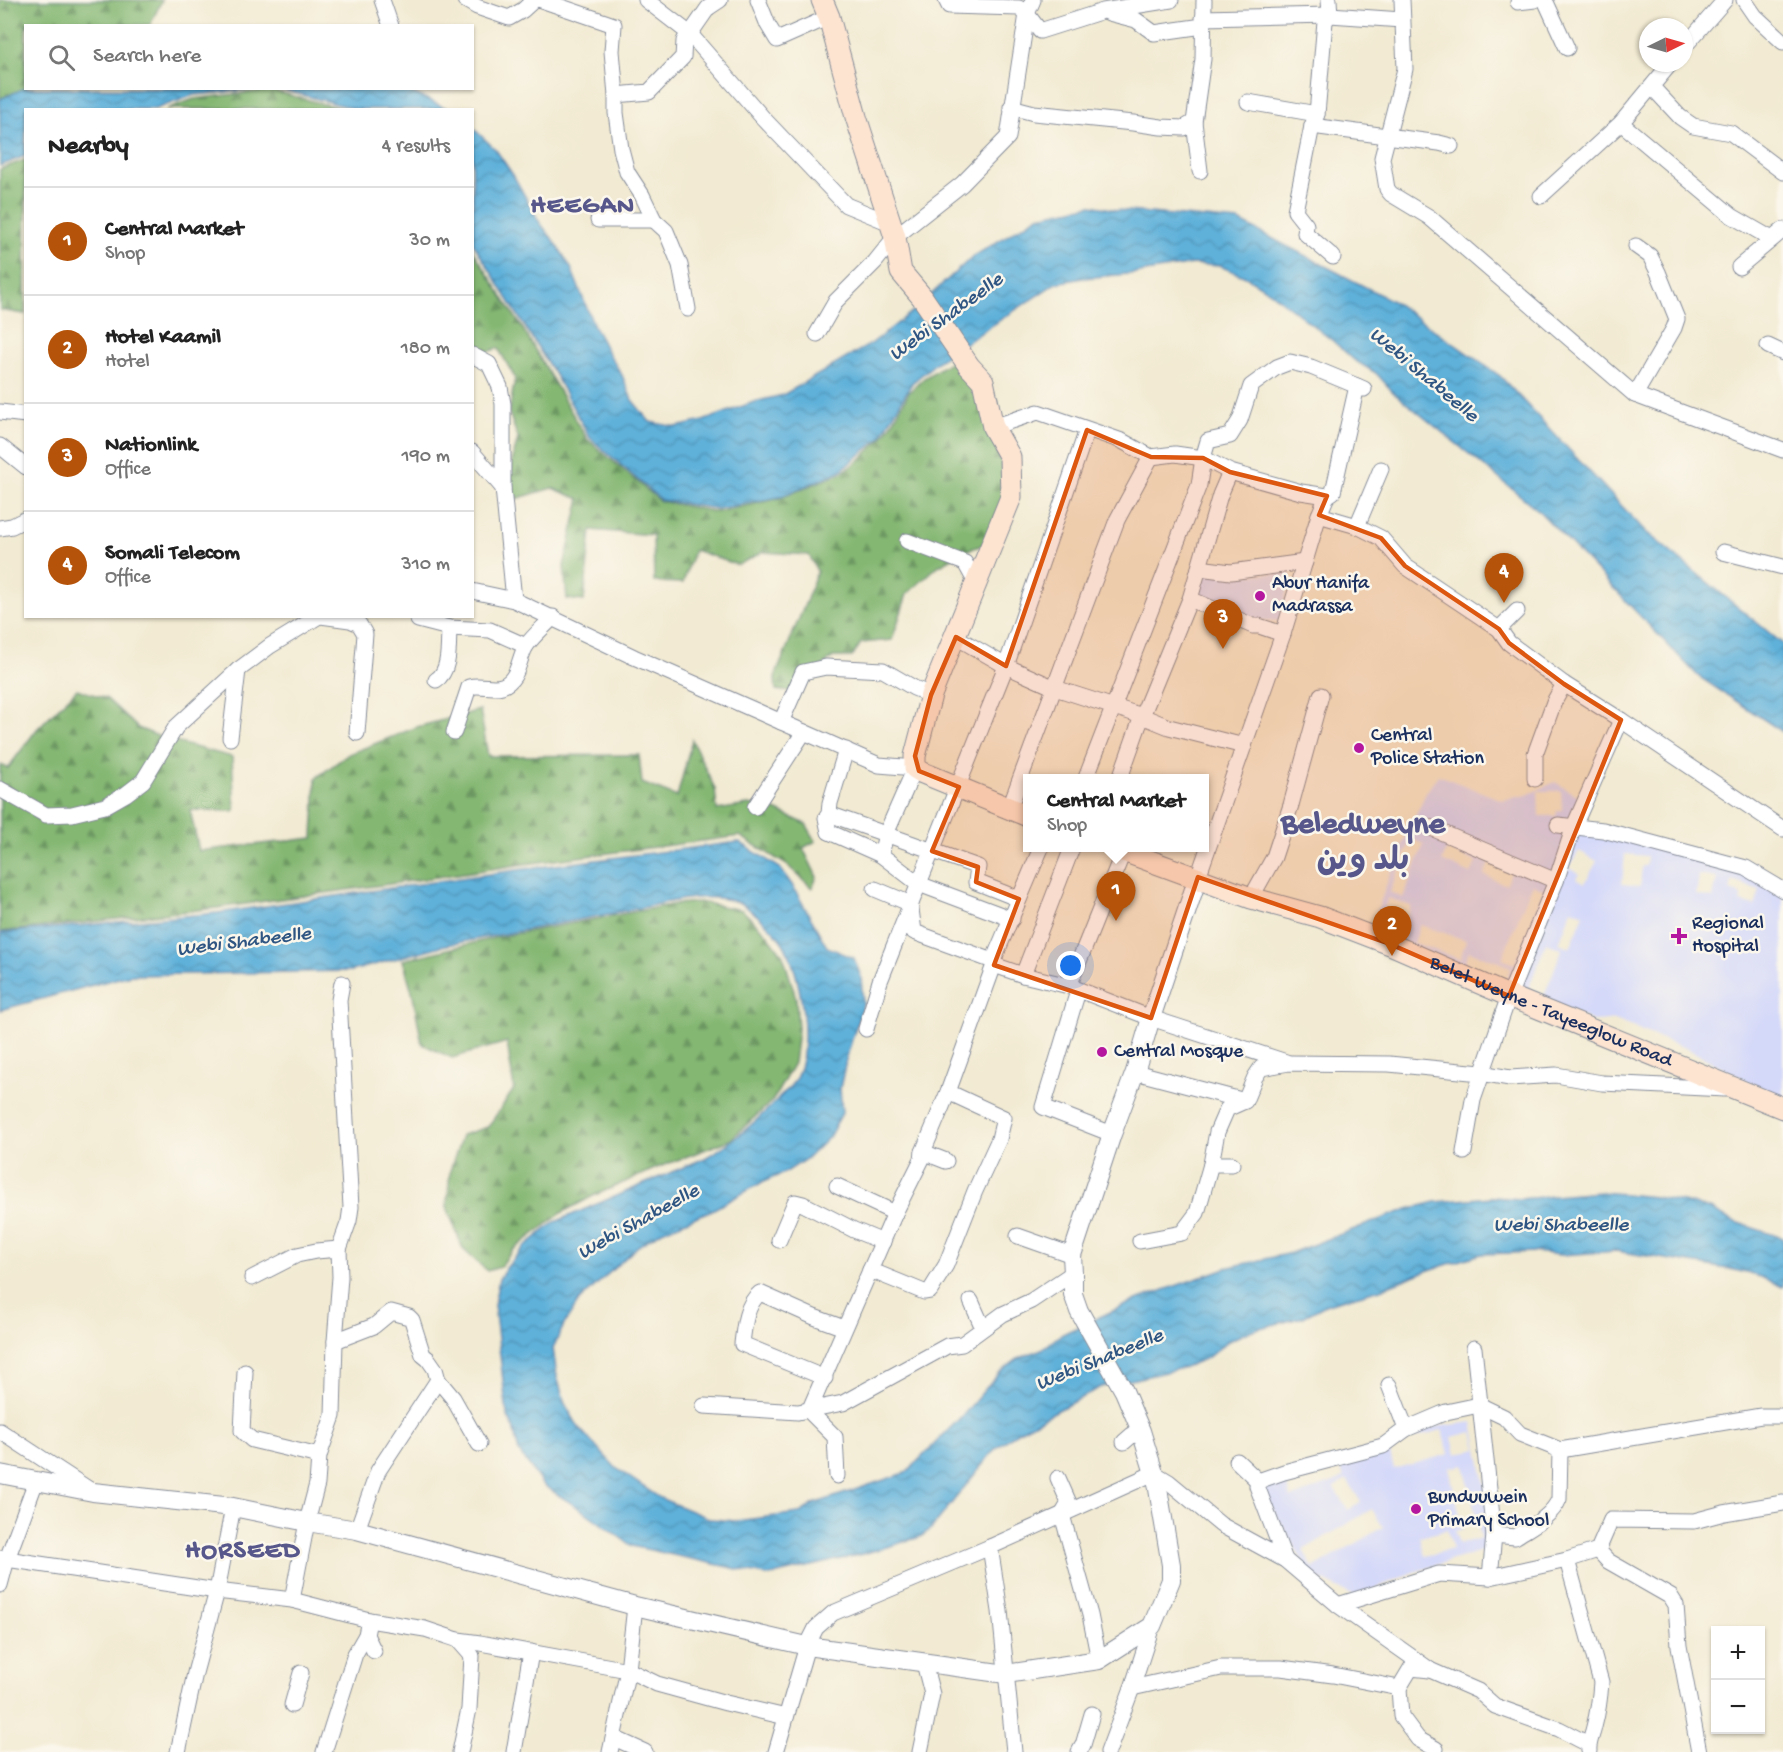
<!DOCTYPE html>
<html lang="en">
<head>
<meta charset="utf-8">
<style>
  body { margin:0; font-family:"Gochi Hand","Playpen Sans Arabic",sans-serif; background:#f2f2f2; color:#222 }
  .controls { position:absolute; right:18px; bottom:18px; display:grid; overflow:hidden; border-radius:0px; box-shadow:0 2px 4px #0004 }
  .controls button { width:54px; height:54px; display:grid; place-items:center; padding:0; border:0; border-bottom:2px solid #e0e0e0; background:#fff; color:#222; font:30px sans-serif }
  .compass { position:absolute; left:1639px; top:18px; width:54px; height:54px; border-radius:50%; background:#fff; box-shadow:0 2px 4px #0004; rotate:85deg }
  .you { position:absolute; left:1071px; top:966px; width:21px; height:21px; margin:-15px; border:4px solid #fff; border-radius:50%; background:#1a73e8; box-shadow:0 0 0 9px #1a73e833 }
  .badge { display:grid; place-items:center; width:39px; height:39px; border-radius:50%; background:#b45309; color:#fff; font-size:20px; font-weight:700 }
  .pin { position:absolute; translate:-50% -50px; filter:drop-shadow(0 2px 3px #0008) }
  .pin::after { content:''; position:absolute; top:32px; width:21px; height:18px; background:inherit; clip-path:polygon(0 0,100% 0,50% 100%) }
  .popup { position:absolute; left:1023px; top:774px; width:186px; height:78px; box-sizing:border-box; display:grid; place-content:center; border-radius:0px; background:#fff; filter:drop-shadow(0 2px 4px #0005); font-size:20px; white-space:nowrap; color:#767676 }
  .popup b { font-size:22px; color:#222 }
  .popup::after { content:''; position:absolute; left:50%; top:100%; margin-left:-12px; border:12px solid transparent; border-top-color:#fff }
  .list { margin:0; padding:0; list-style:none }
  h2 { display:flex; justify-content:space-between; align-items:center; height:78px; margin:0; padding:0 24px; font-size:26px }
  h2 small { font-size:20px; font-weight:400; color:#767676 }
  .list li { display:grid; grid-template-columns:39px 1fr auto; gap:18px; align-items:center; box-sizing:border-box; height:108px; padding:0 24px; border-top:2px solid #e0e0e0 }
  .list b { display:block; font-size:22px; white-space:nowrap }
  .list p { margin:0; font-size:20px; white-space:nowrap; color:#767676 }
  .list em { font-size:20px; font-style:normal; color:#767676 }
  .icon { flex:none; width:33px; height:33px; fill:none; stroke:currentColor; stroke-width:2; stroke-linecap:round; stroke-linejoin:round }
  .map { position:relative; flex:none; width:1783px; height:1752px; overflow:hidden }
  .search { position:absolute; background:#fff; box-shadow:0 2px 4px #0004; left:24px; top:24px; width:450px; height:66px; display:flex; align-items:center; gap:15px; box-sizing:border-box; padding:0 21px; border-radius:0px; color:#767676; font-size:22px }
  .panel { position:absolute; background:#fff; box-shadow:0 2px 4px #0004; left:24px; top:108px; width:450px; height:510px; border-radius:0px }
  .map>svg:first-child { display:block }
</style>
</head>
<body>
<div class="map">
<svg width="1783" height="1752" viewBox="0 0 1783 1752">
  <defs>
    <pattern id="forest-firs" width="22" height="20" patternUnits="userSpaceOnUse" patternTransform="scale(1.5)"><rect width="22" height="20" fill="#84b772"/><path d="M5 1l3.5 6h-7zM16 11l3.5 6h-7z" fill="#6b9561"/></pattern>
    <pattern id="water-waves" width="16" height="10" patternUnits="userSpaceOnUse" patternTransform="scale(1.5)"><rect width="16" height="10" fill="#5fb1da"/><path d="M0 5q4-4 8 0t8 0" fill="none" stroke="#4e90b4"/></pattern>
  </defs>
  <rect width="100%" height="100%" fill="#fbf7ec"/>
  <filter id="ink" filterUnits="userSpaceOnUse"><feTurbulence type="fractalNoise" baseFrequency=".0167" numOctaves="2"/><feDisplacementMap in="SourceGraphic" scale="12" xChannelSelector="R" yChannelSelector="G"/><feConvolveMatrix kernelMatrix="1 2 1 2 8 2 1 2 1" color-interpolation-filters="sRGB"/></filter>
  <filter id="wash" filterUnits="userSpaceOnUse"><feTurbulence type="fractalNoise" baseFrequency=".008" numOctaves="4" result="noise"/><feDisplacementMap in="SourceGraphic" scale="24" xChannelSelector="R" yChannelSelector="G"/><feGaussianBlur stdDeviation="1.35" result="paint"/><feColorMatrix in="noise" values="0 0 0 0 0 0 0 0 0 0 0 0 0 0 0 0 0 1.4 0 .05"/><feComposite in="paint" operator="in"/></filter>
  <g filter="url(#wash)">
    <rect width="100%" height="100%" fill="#f2ead2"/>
    <g fill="#d4d8f9" fill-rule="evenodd">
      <polygon points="1204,569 1227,575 1291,573 1280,621 1257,620 1250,624 1195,600"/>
      <path d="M1438 775 1502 800 1527 795 1555 782 1580 798 1574 822 1758 876 1783 893V1099L1762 1089 1690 1050 1615 1020 1593 1021 1373 929 1374 920 1395 860 1426 793ZM1538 791H1561L1562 810 1557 811 1556 816H1539ZM1411 839 1424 844 1403 898 1390 892ZM1447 849 1476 862 1471 874 1442 861ZM1579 851 1597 861 1585 883 1577 879 1579 874 1569 868ZM1625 854 1647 856 1646 866H1642L1640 886 1622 884ZM1490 861 1512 871 1506 885 1484 875ZM1699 875 1717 878 1713 898 1696 895ZM1732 881 1760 890 1755 906 1740 902 1742 895 1730 891ZM1532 884 1544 889 1515 964 1502 959ZM1388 898 1411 906 1403 930 1379 922ZM1572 909 1584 914 1570 948 1559 943ZM1420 925 1466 940 1460 959 1414 943ZM1546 943 1562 949 1544 996 1528 989ZM1469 951 1511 967 1506 981 1464 965Z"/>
      <path d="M1473 1422 1493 1527 1488 1549 1411 1573 1356 1597 1310 1574 1259 1485 1434 1427ZM1442 1430 1449 1454 1394 1469 1388 1445ZM1473 1432 1477 1449 1456 1454 1452 1437ZM1339 1465 1344 1478 1291 1498 1287 1485ZM1464 1465 1481 1538 1459 1544 1455 1531 1463 1529 1449 1468ZM1347 1480 1361 1502 1348 1510 1334 1487ZM1372 1509 1383 1527 1313 1568 1303 1550ZM1447 1530 1453 1549 1425 1556 1420 1537Z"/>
    </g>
    <g fill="url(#forest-firs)" stroke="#507368" stroke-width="1.5">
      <polygon points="0,0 162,0 150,25 26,26 25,88 0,99"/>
      <polygon points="270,90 343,109 167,109 194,99"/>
      <polygon points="25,160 26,160 25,314 0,310 0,169"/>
      <polygon points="472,249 523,329 587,439 660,501 717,512 780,498 841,473 857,462 880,440 891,425 909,392 924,378 956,358 979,384 1011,494 992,542 965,551 938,566 907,594 892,640 861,643 852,657 833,657 794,692 776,690 775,677 807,599 817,571 809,555 763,552 738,565 694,550 683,583 654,582 653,535 591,530 584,601 567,599 564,566 580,499 552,488 512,500 509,474 518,438 509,413 515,378 498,348 481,355 473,352"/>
      <polygon points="77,689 107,699 138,728 168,740 232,757 235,811 190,810 199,851 313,838 316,778 349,754 417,727 480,710 488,756 639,755 642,783 677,797 692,740 715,789 717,810 748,805 773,809 806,824 816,841 803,848 817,877 812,888 787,865 740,836 524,864 390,884 216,908 0,932 0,765 8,768 37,729"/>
      <polygon points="699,902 742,910 767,934 783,955 796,998 798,1029 794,1063 773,1100 730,1140 659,1167 593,1196 563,1212 513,1250 500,1267 487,1271 463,1249 447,1207 450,1171 462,1135 488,1127 514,1089 507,1042 452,1058 422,1044 413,995 403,960 498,937 676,904"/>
    </g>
    <g fill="url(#water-waves)" stroke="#3d709c" stroke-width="1.5">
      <polygon points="25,88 26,88 254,89 194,95 155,109 26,110 25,156 0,166 0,99"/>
      <polygon points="280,89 405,89 448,109 356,109"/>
      <polygon points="472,127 496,150 513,175 540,223 557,245 571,268 594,326 607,351 622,375 632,400 650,422 676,427 703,421 754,402 783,395 871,344 913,311 971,258 1039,216 1092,205 1116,210 1239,221 1394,302 1500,376 1646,532 1783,644 1783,732 1698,676 1538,510 1394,393 1376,373 1354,360 1333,341 1269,291 1246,277 1220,266 1193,264 1139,273 1083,278 1056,283 937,362 912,383 880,438 840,471 780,497 718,509 661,500 590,438 555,375 473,243"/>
      <path d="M739 842 780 868 792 885 827 947 854 958 861 977 863 1004 847 1056 840 1088 842 1113 829 1137 809 1157 786 1172 761 1183 712 1210 662 1231 638 1246 579 1301 565 1323 553 1348 557 1377 565 1404 579 1428 616 1468 660 1498 710 1519 736 1521 800 1513 814 1504 907 1472 964 1414 999 1373 1018 1359 1044 1348 1059 1336 1069 1331 1139 1299 1226 1268 1291 1253 1408 1209 1436 1202 1492 1197 1520 1199 1601 1192 1655 1197 1683 1202 1710 1209 1732 1221 1783 1238V1287L1761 1277 1735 1270 1616 1251 1561 1255 1535 1252 1481 1254 1429 1270 1380 1289 1327 1304 1303 1317 1252 1330 1228 1341 1207 1358 1182 1368 1101 1387 1017 1432 994 1450 931 1529 920 1537 866 1553 769 1576 632 1546 588 1514 543 1485 519 1452 513 1427 507 1414 494 1305 499 1279 507 1267 525 1246 555 1222 705 1158C734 1142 757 1121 780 1097 786 1091 793 1085 797 1076 812 1044 801 973 783 943 776 932 764 921 754 913 749 910 745 905 740 903 709 892 675 900 645 907L441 946 352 971 130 975 0 1010 1 933 217 913 524 869Z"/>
    </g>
  </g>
  <g filter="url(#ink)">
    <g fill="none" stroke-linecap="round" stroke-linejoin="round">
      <defs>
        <g id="minor">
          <polyline points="382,0 391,26"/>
          <polyline points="465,0 477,7 509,18 523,10 534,0"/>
          <polyline points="541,0 614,25 612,51 616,95 649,92 683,57 684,41 688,34 690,34 708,8 720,0"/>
          <polyline points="646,0 690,34 763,118 846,205 890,223"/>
          <polyline points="758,0 768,25 777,40 829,17"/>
          <polyline points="946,0 949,6 1019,8 1027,14 1040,31 1103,11 1171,0"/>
          <polyline points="1329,0 1330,15 1325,21 1317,114 1312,126 1295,211 1306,225 1305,233 1333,257"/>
          <polyline points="1402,0 1405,69 1382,158 1387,189 1391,194 1429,217 1635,395 1783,450"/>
          <polyline points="1545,0 1567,48"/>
          <polyline points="1744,0 1755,16 1783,42"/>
          <polyline points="1518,2 1535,0"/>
          <polyline points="1109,13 1136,20 1154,33 1203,26"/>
          <polyline points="1203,18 1330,15 1402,20"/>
          <polyline points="1684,47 1725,0"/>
          <polyline points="1652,87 1680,117 1693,126 1731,133 1783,172"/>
          <polyline points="616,95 616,113 621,149 627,172 642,195 654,220 666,231 680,265 688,309"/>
          <polyline points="1248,102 1317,114"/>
          <polyline points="1011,107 1034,113 1133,123 1161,127 1184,128 1194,122"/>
          <polyline points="1621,123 1732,216 1772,239"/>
          <polyline points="1312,126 1439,143 1451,146"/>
          <polyline points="1200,171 1194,122 1203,59 1204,0"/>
          <polyline points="1541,196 1621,123 1671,63"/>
          <polyline points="598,220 654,220"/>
          <polyline points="1739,267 1783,230"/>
          <polyline points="817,334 836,301 875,262 895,237 962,184 1008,137 1027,14 1033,0"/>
          <polyline points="1768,346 1783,353"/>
          <polyline points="472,355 489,364 500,387 503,404 503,488 514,600"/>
          <polyline points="1635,395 1674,328 1677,319 1658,272 1650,256 1636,246"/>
          <polyline points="0,412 26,415"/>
          <polyline points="993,427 1038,412 1122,441 1151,457 1175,454 1203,458 1230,472 1301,492 1327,496"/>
          <polyline points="0,446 26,467"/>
          <polyline points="472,452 503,488"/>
          <polyline points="1319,515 1357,526 1381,538 1405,566 1499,629 1509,643 1564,684 1621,720 1783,829"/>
          <polyline points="1357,526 1381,469"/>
          <polyline points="0,528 12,526 26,519"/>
          <polyline points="907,541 965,563 976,583"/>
          <polyline points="1723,552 1783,567"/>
          <polyline points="1199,568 1231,572 1305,562"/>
          <polyline points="472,591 514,600 634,657 879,765 915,768 886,834 881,855"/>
          <polyline points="1190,599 1253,626 1259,626 1283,634"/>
          <polyline points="321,616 350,620 359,624 365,634 357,733"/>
          <polyline points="418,620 449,628 490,630 526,646"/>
          <polyline points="1499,629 1517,611"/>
          <polyline points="956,637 1006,666 1055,688 1142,716 1169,727 1244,746"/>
          <path d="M436 680C451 671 448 643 449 628"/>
          <polyline points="781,722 803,672 826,667 883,670 914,688 931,695"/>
          <path d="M454 732 469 687C480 684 492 689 502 686 519 680 518 659 526 646 533 636 544 627 553 617"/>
          <polyline points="230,738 238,670"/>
          <polyline points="846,750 830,803 829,814 826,818 829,832 881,855 919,884 1012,919"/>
          <polyline points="1086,778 1199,485 1203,458 1208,441 1230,436 1240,420 1251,386 1277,367 1290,362 1311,367 1357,386"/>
          <polyline points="1120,778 1142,716 1190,599 1220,495 1230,472"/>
          <polyline points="1535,779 1535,754 1554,702 1564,684"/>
          <polyline points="0,789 46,815 72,814 105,806 126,794 143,781 176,727 238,670 270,646 319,616"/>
          <polyline points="755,807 804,732"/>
          <polyline points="1009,809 1117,520 1151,457"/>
          <polyline points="829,814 978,867 976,882 1019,899"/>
          <polyline points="1558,825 1603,830 1746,868 1783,890"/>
          <polyline points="1429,827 1556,881"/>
          <polyline points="1198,877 1283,634 1319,515 1327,496 1333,492 1357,386 1364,389"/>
          <polyline points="875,889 911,904"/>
          <polyline points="1251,898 1274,857 1291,805 1321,695"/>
          <polyline points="911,909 914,932 993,961"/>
          <polyline points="994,965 1023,975 1069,986 1151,1018 1286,1062"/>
          <polyline points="1023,975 1072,848"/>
          <polyline points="1069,986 1124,850"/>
          <polyline points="1078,991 1043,1107 1112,1134"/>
          <polyline points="866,1029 880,981 1006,666 1087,430"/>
          <polyline points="1135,1072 1245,1101"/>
          <polyline points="923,1152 946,1161"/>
          <polyline points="1464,1152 1473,1100 1509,996 1556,881 1574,826 1621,720"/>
          <polyline points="1211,1164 1232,1164"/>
          <polyline points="837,1186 895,1213"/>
          <polyline points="1018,1236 1072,1255"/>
          <polyline points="779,1240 795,1202 803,1204 854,1230 883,1242"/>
          <polyline points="1140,1241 1182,1233 1197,1213 1211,1164 1217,1132 1227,1109 1245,1101 1255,1077 1261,1068 1289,1063 1389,1064 1481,1073 1510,1078 1556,1075 1602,1083 1725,1089"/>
          <polyline points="870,1270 924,1292 930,1291 946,1265 975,1191 999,1139 1004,1118 948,1092"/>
          <polyline points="252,1278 297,1255 316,1251 339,1249"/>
          <polyline points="971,1301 983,1328"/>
          <polyline points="335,1341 374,1326 391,1312 409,1317 412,1320 423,1355 428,1359 435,1369 438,1380 453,1398 479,1444"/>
          <polyline points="1474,1348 1494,1535 1490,1577"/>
          <polyline points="245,1372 242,1431 252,1440 319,1456"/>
          <path d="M825 1378 742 1344C744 1326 746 1304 760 1293L814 1317 844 1328"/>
          <polyline points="1389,1385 1406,1429"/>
          <polyline points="704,1406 798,1412 843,1403 947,1346 962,1344 1003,1314 1031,1301 1073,1273"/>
          <polyline points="809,1411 895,1213 922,1159 923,1152 948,1092 994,965 993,961 1041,848"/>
          <polyline points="809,1411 835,1437 837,1476"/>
          <polyline points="0,1431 90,1490"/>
          <polyline points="1124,1442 1132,1435 1141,1431"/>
          <polyline points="1237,1461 1258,1481"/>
          <polyline points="1058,1478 1069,1503 1062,1515 1090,1615 1099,1660"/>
          <polyline points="1258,1481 1284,1472 1383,1446 1406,1429 1446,1412 1479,1405 1504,1417 1520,1434 1560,1450 1761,1416 1783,1416"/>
          <polyline points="1258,1481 1257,1486 1285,1560"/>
          <polyline points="357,1530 378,1471 438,1380"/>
          <path d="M1494 1535 1515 1537C1530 1527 1552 1517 1559 1499L1560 1450"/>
          <polyline points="990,1547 1000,1611 1014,1752"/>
          <polyline points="1598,1550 1608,1561 1671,1597 1676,1605 1679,1646 1699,1752"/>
          <polyline points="0,1558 217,1591 292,1600 369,1620 425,1629 458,1640 480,1643 628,1670 657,1684 726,1703 786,1717"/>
          <path d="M1567 1560 1601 1682C1600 1698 1598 1712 1594 1727 1592 1736 1588 1743 1589 1751"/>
          <polyline points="0,1585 7,1559 36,1481"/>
          <polyline points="292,1600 307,1522 317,1484 319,1456 333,1416 335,1341 340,1277 339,1249 349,1221 351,1207 339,1000 342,983"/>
          <polyline points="1338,1605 1439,1574 1490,1577 1567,1560 1598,1550 1611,1520 1694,1521 1724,1513 1783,1503"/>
          <polyline points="366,1635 374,1651"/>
          <polyline points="458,1640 472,1656 469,1709 460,1752"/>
          <polyline points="1430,1670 1411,1668 1399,1688 1401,1716 1418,1739 1436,1749"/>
          <polyline points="1132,1688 1221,1668 1281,1668 1333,1675 1399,1688"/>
          <polyline points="292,1705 301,1673"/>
          <polyline points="614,1738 645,1752"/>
          <polyline points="178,1752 195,1673 217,1591 233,1507"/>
          <polyline points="324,1752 355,1654 366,1635 369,1620"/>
          <polyline points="514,1752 531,1652"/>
          <polyline points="610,1752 628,1670 635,1606"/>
          <polyline points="776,1752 807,1646 816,1628 833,1613 990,1547 1154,1473 1169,1482 1221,1525 1285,1560 1338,1605 1430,1670 1478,1691 1495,1706 1559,1729 1588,1744"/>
          <polyline points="920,1752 932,1694 924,1663"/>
          <polyline points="1079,1752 1083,1745 1092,1714"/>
          <polyline points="1108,1752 1132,1688 1152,1626"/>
        </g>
        <polyline id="tertiary" points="0,1474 93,1492 233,1507 307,1522 357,1530 635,1606 807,1646 1006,1674 1099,1660 1152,1626 1171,1580 1171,1565 1157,1483 1141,1431 1124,1391 1079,1311 1073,1294 1073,1273 1072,1255 1112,1134 1135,1072 1151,1018 1198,877"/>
        <g id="secondary">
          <polyline points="822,0 829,17 856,117 895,237 901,272 922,297 969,366 983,381 993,427 1010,457 1011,497 931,695 915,756 915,768 923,773 1028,816"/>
          <path id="s1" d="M1115 848 1251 898 1320 917 1390 944 1509 996 1783 1108"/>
        </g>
      </defs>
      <use href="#minor" stroke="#868c98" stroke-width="17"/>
      <use href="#tertiary" stroke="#868c98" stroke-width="20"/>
      <use href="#secondary" stroke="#868c98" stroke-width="23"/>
      <use href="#minor" stroke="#fff" stroke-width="15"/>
      <use href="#tertiary" stroke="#fff" stroke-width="18"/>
      <use href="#secondary" stroke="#fde4d1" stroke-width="21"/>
    </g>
  </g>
  <path fill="#de5710" fill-opacity="0.2" stroke="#de5710" stroke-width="4.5" stroke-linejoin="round" d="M1087 430 1151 457 1203 458 1230 472 1327 496 1319 515 1381 538 1405 566 1499 629 1509 643 1564 684 1621 720 1509 996 1390 944 1198 877 1151 1018 994 965 1019 899 976 882 978 867 932 851 959 787 919 771 915 756 931 695 956 637 1006 666Z"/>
  <g fill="#b5179e" stroke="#fbf7ec" stroke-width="2">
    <circle cx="1260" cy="596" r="6"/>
    <circle cx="1359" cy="748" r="6"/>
    <path d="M1676 927h6v6h6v6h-6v6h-6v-6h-6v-6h6z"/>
    <circle cx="1102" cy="1052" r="6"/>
    <circle cx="1416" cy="1509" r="6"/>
  </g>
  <g text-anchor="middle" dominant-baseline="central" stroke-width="5" stroke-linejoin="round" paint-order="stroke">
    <g font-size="20" fill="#1b2f5e" stroke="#fbf7ec" text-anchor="start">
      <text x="1272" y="584">Abur Hanifa<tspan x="1272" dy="23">Madrassa</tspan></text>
      <text x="1371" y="736">Central<tspan x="1371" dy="23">Police Station</tspan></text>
      <text x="1692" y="924">Regional<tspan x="1692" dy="23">Hospital</tspan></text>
      <text x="1114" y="1052">Central Mosque</text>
      <text x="1428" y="1498">Bunduuwein<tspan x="1428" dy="23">Primary School</tspan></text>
    </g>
    <g font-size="20" fill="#1b2f5e" stroke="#fbf7ec">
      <text stroke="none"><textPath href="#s1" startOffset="466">Belet Weyne - Tayeeglow Road</textPath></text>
    </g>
    <g font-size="21" font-style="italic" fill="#2f5683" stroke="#fbf7ec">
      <text transform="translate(947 318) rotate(-36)">Webi Shabeelle</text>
      <text transform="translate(1423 376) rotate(40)">Webi Shabeelle</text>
      <text transform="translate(244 943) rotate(-7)">Webi Shabeelle</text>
      <text transform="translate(639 1223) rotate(-29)">Webi Shabeelle</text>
      <text x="1561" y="1226">Webi Shabeelle</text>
      <text transform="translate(1100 1361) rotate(-22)">Webi Shabeelle</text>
    </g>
    <g font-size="26" font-weight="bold" letter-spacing="1.5" fill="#58578b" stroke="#fbf7ec">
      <text x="583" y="207">HEEGAN</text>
      <text x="243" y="1552">HORSEED</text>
    </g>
    <g font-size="32" font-weight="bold" fill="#58578b" stroke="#fbf7ec">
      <text x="1363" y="826">Beledweyne<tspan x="1363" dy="37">بلد وين</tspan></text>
    </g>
  </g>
</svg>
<div class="controls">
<button>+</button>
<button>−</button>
</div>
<svg class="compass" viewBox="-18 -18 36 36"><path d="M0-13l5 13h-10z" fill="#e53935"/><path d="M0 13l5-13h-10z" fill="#767676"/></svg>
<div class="you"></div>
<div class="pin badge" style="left:1116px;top:921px">1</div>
<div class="popup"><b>Central Market</b>Shop</div>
<div class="pin badge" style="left:1392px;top:956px">2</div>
<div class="pin badge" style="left:1223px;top:649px">3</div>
<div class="pin badge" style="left:1504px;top:603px">4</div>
<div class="search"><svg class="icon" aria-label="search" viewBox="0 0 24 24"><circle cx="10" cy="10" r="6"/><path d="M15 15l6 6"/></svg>Search here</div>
<section class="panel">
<h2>Nearby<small>4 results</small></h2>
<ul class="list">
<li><span class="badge">1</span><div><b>Central Market</b><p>Shop</p></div><em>30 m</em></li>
<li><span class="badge">2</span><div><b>Hotel Kaamil</b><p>Hotel</p></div><em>180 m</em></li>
<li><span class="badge">3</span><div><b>Nationlink</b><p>Office</p></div><em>190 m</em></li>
<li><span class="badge">4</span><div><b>Somali Telecom</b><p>Office</p></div><em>310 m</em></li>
</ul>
</section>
</div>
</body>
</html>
